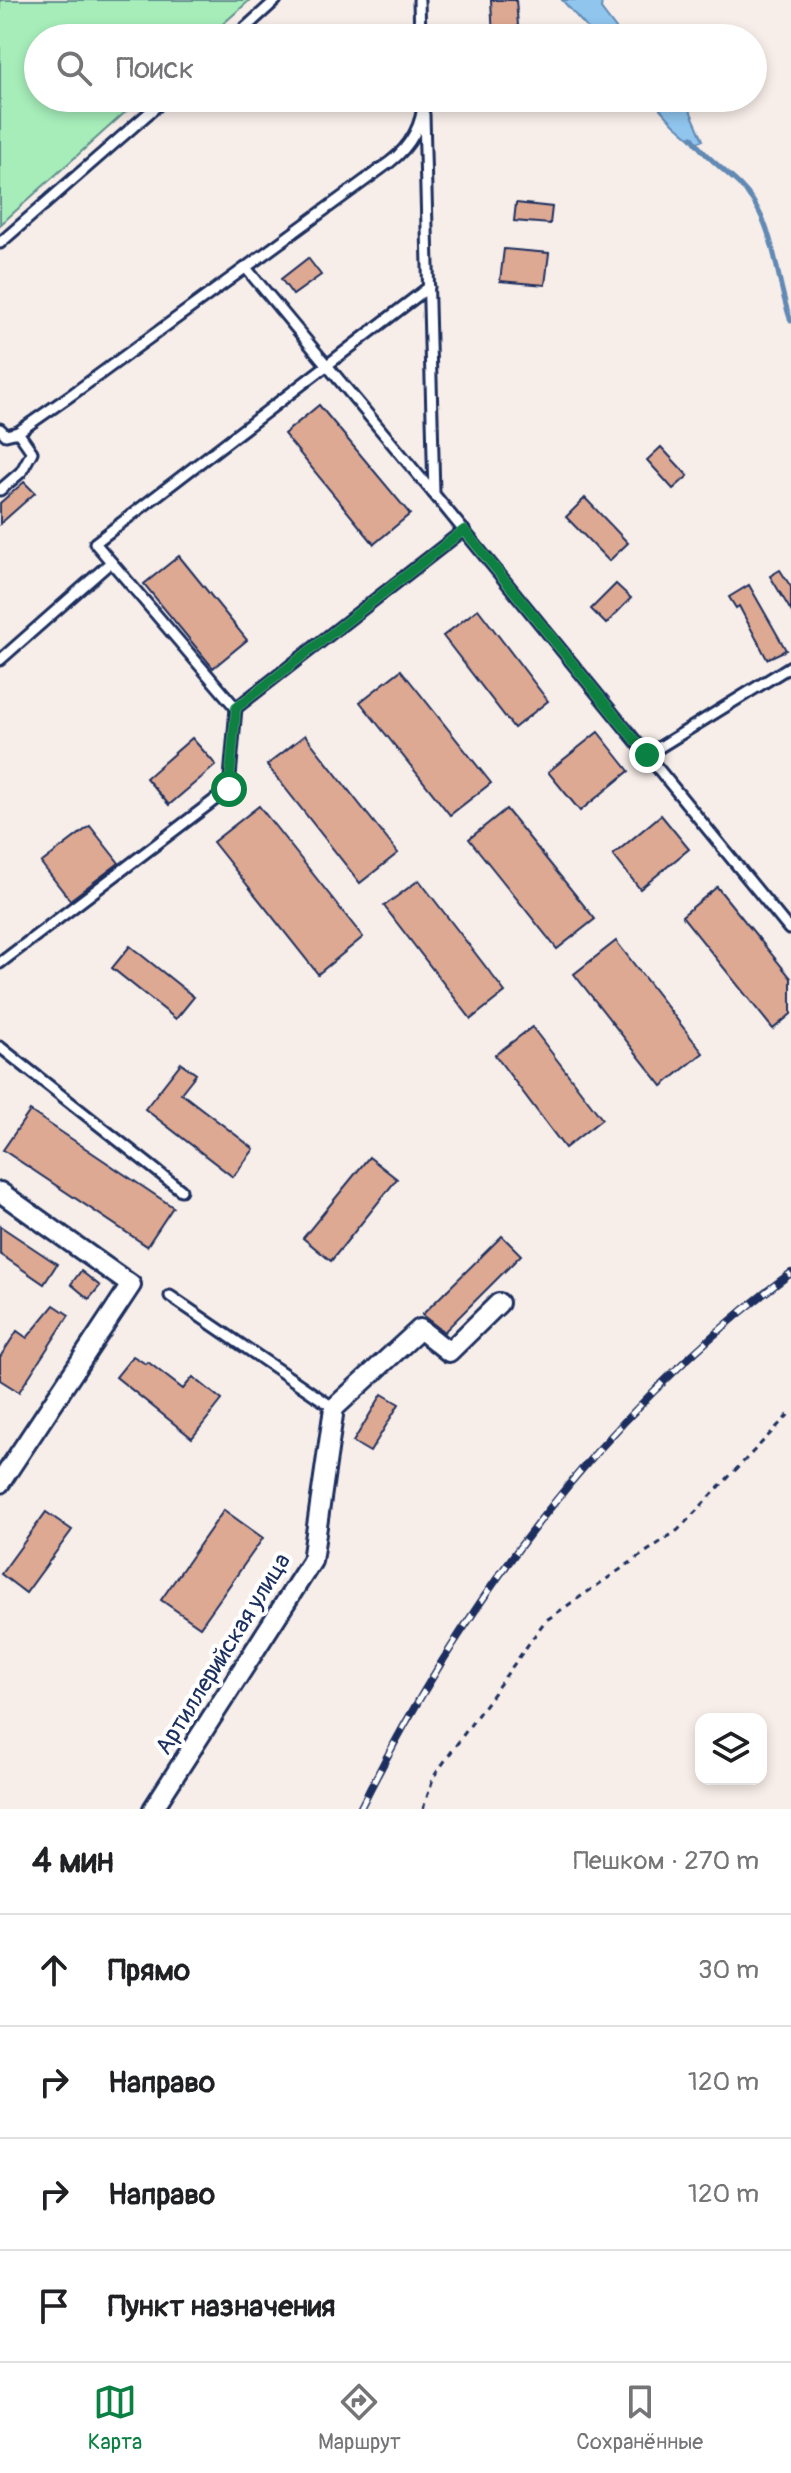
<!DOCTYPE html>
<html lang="ru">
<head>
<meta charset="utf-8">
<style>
  body { margin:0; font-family:Pangolin,sans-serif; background:#f6f6f6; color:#202124 }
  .controls { position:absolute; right:24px; bottom:24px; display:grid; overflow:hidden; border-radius:16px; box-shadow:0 4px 12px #0003 }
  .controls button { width:72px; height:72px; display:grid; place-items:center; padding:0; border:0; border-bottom:2px solid #e0e0e0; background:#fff; color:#202124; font:40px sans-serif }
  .stop { position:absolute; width:24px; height:24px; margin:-18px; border:6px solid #0b8043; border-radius:50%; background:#fff }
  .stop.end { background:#0b8043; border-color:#fff; box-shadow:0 2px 8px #0008 }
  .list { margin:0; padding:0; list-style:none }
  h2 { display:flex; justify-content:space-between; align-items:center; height:104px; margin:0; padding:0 32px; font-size:34px }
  h2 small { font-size:26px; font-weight:400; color:#757577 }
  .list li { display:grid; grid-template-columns:52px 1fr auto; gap:24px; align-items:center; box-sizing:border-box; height:112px; padding:0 32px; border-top:2px solid #e0e0e0 }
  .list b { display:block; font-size:30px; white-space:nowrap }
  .list em { font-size:26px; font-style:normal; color:#757577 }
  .icon { flex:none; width:44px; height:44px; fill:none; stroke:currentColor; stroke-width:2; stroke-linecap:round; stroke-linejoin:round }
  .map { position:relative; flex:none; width:791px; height:1809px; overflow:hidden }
  .search { position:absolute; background:#fff; box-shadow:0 4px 12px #0003; left:24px; right:24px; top:24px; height:88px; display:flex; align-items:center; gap:20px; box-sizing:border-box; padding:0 28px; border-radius:44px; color:#757577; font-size:30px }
  .sheet { height:552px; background:#fff }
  nav { display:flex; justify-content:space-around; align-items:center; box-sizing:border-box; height:112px; border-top:2px solid #e0e0e0; background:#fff; font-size:22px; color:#757577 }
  nav a { display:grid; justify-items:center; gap:4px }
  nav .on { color:#0b8043 }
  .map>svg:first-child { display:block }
</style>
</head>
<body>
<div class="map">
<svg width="791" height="1809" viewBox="0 0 791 1809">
  <rect width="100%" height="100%" fill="#f8eee9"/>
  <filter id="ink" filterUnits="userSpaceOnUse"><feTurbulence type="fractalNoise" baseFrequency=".0125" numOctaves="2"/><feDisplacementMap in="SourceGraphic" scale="16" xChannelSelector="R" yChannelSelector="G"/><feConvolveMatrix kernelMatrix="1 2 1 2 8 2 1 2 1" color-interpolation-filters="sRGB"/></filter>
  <g filter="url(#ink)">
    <polygon fill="#a6edba" stroke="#608e8c" stroke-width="2" points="0,0 250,0 207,38 38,38 38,98 141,98 0,225"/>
    <g fill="#90c5ed" stroke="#6189b4" stroke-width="2">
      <polygon points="562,0 602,0 601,9 623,38 596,38"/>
      <polygon points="650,98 677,98 690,110 703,140 696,143 674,124"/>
    </g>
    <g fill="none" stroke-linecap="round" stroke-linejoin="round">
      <path stroke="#6189b4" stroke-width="5" d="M692 137C707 162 737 176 753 201 777 238 776 281 791 321"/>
    </g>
    <g fill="#dea993" stroke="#1b2f5e" stroke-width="2">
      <polygon points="491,0 516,0 519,38 493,38"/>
      <polygon points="516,203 552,207 550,224 514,221"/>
      <polygon points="504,249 549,253 545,285 500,281"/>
      <polygon points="308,258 321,275 293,295 281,279"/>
      <polygon points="319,405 410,514 374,544 284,434"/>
      <polygon points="661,447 688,476 673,489 647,460"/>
      <polygon points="24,482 35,493 0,524 0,503"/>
      <polygon points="585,498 628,543 609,561 566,517"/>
      <polygon points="179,556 247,640 213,668 144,584"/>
      <polygon points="780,570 791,587 791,611 770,576"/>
      <polygon points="616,584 631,598 606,624 591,609"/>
      <polygon points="749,585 786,650 767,659 739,606 736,608 729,597"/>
      <polygon points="478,609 548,701 514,728 443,636"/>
      <polygon points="401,670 491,783 450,815 360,702"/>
      <polygon points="598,732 629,771 580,811 548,772"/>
      <polygon points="305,735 398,853 360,883 267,765"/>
      <polygon points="192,738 216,765 169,805 146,778"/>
      <polygon points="259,806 363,937 318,974 213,842"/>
      <polygon points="506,809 595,919 557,949 469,839"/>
      <polygon points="661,815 689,849 640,889 613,855"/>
      <polygon points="90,826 119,863 70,900 41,863"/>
      <polygon points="419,880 505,992 471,1019 384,906"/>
      <polygon points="717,887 791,978 791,1014 773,1029 682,916"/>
      <polygon points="616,941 703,1053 662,1086 574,974"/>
      <polygon points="130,946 194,997 176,1019 112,968"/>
      <polygon points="532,1027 602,1119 565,1148 495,1055"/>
      <polygon points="181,1063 196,1074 181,1093 254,1149 233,1177 145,1109"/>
      <polygon points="30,1111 173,1207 147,1246 3,1150"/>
      <polygon points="369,1157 397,1179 331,1261 303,1238"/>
      <polygon points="0,1226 57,1264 44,1284 0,1254"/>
      <polygon points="502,1236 521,1255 444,1332 422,1315"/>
      <polygon points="81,1271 100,1286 89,1299 71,1284"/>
      <polygon points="54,1305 69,1315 19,1392 0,1380 0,1357 17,1331 27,1338"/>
      <polygon points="133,1356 146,1364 148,1362 183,1389 193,1377 222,1400 192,1438 116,1377"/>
      <polygon points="382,1394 399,1404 370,1452 353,1442"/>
      <polygon points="224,1510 263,1538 200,1627 161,1600"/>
      <polygon points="46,1512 72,1530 26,1593 1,1574"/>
    </g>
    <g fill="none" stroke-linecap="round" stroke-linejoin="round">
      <defs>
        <g id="service">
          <polyline points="419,0 420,38"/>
          <polyline points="234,38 276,0"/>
          <polyline points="424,114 434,494 789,929"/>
          <polyline points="0,243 166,98"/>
          <polyline points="246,268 434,494"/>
          <path d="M0 429 6 435 18 432 74 393 390 162C410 147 424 123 423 98"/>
          <polyline points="0,490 21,472 32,452 18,432"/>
          <polyline points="0,660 111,562"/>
          <polyline points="236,708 95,543 429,287"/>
          <polyline points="647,755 791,666"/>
          <polyline points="0,963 229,789 236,708 464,530"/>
          <polyline points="0,1047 181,1190"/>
          <polyline points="170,1296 334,1408"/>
        </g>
        <g id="minor">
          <polyline points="0,1192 131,1285 0,1483"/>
          <polyline points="153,1809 312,1561 334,1408 420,1329 449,1352 499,1303"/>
        </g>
      </defs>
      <use href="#service" stroke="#1b2f5e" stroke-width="15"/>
      <use href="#minor" stroke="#1b2f5e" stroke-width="24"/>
      <polyline stroke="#1b2f5e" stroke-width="3" stroke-dasharray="6 6" stroke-linecap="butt" points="423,1809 434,1776 545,1621 678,1530 791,1412"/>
      <use href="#service" stroke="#fff" stroke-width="9"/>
      <use href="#minor" stroke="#fff" stroke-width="18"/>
      <defs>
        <path id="rail" d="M360 1809C462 1604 605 1410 791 1273"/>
      </defs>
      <use href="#rail" stroke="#1b2f5e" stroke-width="8"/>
      <use href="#rail" stroke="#fff" stroke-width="5" stroke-dasharray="15" stroke-linecap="butt"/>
    </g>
  </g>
  <g fill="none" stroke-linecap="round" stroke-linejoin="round" filter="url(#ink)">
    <polyline stroke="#0b8043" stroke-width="10" points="229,789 236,708 464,530 647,755"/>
  </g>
  <g text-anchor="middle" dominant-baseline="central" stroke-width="8" stroke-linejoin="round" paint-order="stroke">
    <g font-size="24" fill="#1b2f5e" stroke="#fff">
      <text transform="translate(223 1654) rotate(-58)">Артиллерийская улица</text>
    </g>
  </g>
</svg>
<div class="controls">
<button><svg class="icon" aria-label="layers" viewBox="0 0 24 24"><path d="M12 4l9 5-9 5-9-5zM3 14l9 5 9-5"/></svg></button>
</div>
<div class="stop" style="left:229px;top:789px"></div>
<div class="stop end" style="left:647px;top:755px"></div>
<div class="search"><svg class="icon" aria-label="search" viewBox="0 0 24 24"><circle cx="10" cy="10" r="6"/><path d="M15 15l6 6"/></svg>Поиск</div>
</div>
<section class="sheet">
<h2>4 мин<small>Пешком · 270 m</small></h2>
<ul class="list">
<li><svg class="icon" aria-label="ahead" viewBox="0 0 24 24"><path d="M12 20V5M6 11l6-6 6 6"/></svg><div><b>Прямо</b></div><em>30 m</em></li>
<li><svg class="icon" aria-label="right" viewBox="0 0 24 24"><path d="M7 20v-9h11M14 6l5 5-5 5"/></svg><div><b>Направо</b></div><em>120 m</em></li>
<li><svg class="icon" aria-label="right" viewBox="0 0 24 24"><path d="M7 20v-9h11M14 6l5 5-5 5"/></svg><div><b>Направо</b></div><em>120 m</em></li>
<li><svg class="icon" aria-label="arrive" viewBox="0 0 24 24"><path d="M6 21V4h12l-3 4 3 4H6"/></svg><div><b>Пункт назначения</b></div></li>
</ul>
</section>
<nav>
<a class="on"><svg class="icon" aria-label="map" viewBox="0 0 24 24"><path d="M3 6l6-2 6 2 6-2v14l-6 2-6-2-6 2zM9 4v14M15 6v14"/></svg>Карта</a>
<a><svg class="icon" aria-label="directions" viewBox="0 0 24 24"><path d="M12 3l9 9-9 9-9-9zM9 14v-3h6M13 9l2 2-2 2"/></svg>Маршрут</a>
<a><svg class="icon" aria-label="saved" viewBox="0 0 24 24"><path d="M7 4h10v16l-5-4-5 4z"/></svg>Сохранённые</a>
</nav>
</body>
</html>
